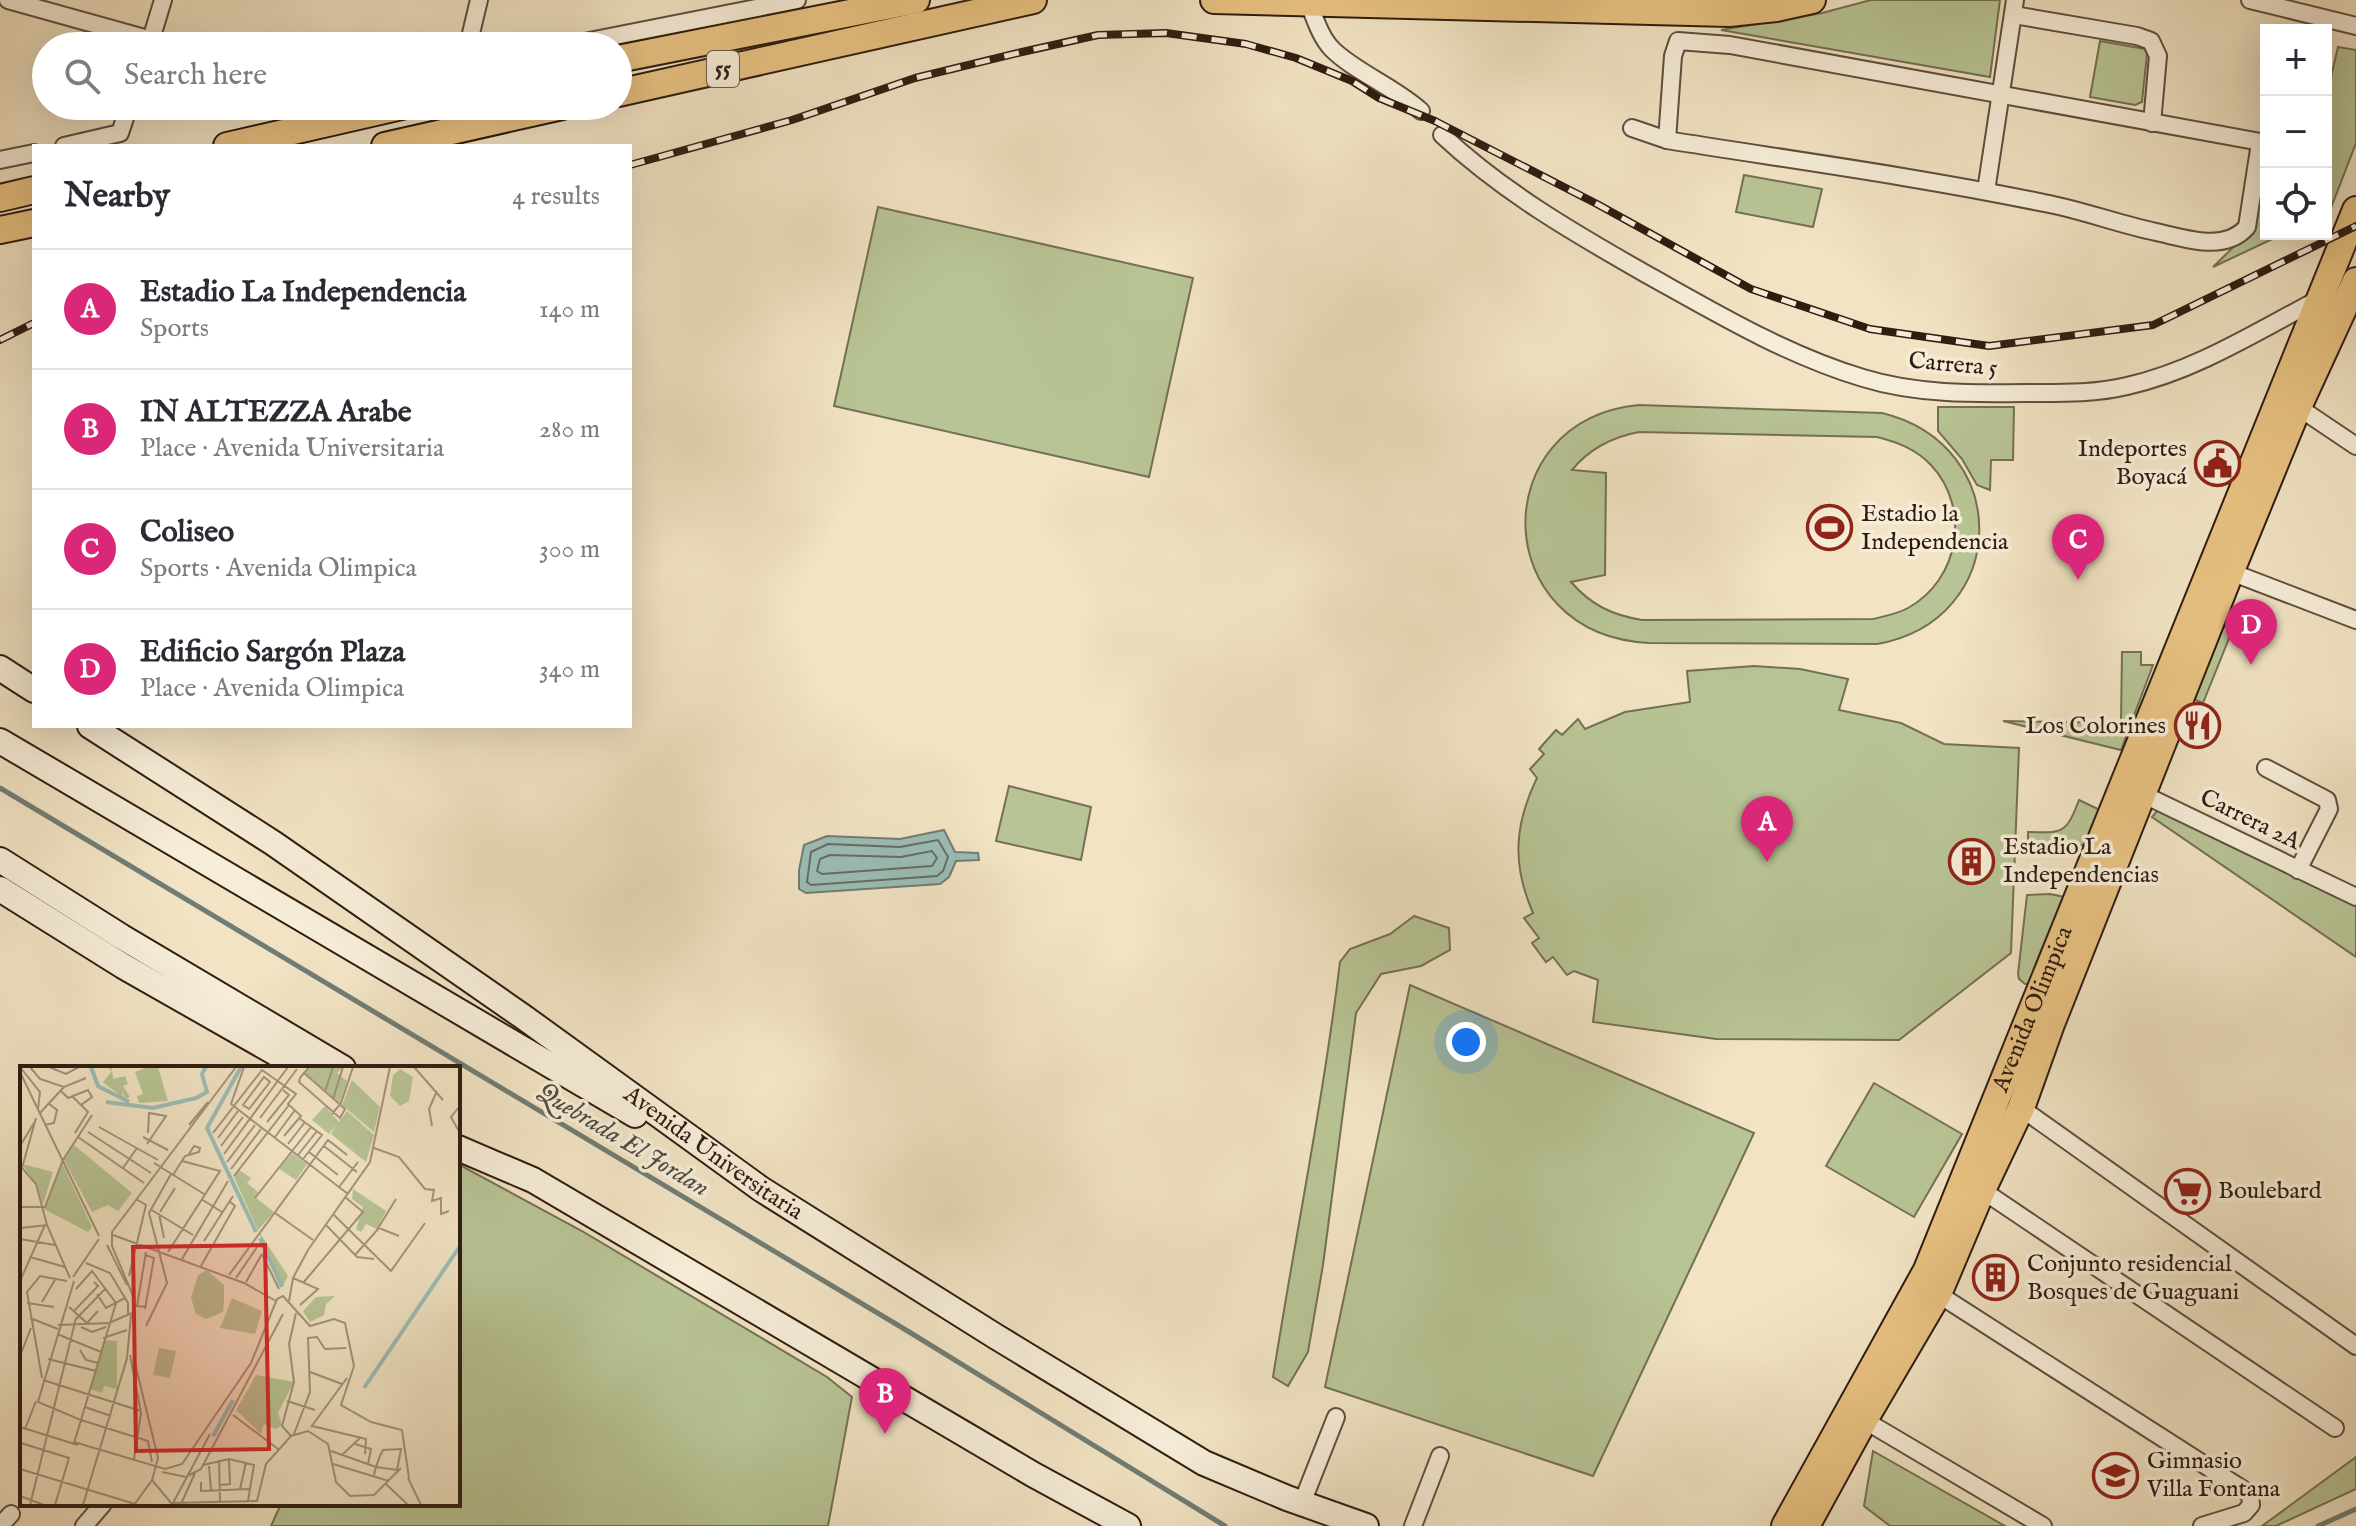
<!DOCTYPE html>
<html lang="en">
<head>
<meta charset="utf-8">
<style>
  body { margin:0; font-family:"IM FELL English",serif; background:#f2f2f3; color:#2b2b33 }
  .controls { position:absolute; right:24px; top:24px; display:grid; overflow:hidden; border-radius:0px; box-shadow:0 8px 32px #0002 }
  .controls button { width:72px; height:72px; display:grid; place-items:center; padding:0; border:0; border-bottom:2px solid #e1e1e2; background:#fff; color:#2b2b33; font:40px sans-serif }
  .you { position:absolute; left:1466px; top:1042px; width:28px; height:28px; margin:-20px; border:6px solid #fff; border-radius:50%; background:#1a73e8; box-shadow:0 0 0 12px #1a73e833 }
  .badge { display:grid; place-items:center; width:52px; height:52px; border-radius:50%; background:#db2777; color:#fff; font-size:26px; font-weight:700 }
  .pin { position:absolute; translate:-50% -66px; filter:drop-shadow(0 2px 4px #0008) }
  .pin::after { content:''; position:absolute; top:42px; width:28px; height:24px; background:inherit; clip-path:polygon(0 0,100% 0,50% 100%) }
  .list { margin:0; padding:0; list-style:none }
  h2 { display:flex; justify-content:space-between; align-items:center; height:104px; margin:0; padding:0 32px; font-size:34px }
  h2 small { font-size:26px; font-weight:400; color:#7c7c81 }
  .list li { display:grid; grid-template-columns:52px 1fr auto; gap:24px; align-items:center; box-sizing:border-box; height:120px; padding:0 32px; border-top:2px solid #e1e1e2 }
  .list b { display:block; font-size:30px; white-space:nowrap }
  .list p { margin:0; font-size:26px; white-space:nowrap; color:#7c7c81 }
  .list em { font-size:26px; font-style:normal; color:#7c7c81 }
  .icon { flex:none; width:44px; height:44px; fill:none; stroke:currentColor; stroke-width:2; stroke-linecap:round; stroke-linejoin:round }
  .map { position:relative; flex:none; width:2356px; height:1526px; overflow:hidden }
  .search { position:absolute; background:#fff; box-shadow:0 8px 32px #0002; left:32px; top:32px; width:600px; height:88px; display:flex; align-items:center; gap:20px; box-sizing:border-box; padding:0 28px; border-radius:44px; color:#7c7c81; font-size:30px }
  .panel { position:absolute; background:#fff; box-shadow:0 8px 32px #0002; left:32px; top:144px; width:600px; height:584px; border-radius:0px }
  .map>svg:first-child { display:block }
</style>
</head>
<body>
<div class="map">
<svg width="2356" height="1526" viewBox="0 0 2356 1526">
  <rect width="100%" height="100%" fill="#f1e3c3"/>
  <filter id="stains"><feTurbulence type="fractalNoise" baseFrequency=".0025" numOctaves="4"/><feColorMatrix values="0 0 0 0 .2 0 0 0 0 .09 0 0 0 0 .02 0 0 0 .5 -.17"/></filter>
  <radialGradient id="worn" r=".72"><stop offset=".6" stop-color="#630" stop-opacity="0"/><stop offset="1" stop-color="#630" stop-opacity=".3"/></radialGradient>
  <g fill="#b8c495" stroke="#747053" stroke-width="2" fill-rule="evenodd">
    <polygon points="1871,0 2000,0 1990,77 1721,30 1822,13"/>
    <polygon points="2100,41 2145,49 2147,54 2142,102 2135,105 2090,97"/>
    <polygon points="2338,47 2356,50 2356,143 2329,213 2326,214 2326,98"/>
    <polygon points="1744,175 1822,189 1813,227 1736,212"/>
    <polygon points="2259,191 2266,192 2266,234 2283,234 2213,267 2251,230"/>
    <polygon points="878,207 1193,278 1149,477 834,406"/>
    <path d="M1639 405 1882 413C2014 445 2011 620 1877 644L1649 643C1488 635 1484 420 1639 405ZM1639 432 1877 437C1897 442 1916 449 1931 465 1971 508 1960 579 1908 608 1897 614 1885 616 1873 619L1642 620C1612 615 1591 605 1571 582L1605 575 1606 473 1572 470C1590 448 1612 437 1639 432Z"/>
    <polygon points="1938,407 2014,407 2013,460 1991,460 1990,490 1977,485 1962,459 1938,431"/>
    <polygon points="2218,626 2234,626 2203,703 2188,697"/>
    <polygon points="2122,652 2141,652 2141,665 2153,665 2121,750 2003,721 2121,723"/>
    <path d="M1754 666 1800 669 1848 679 1839 710 1901 723 1944 744 2019 748 2011 953 1899 1040 1716 1039 1593 1022 1598 980 1574 971 1567 975 1553 957 1546 962 1532 943 1539 938 1524 918 1533 913C1512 865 1514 825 1537 778L1530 769 1544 754 1539 749 1556 730 1562 735 1578 719 1585 729 1625 712 1690 702 1687 671Z"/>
    <polygon points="1009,786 1091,807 1081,860 996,841"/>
    <path d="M2079 800 2102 811 2085 844 2060 854 2028 851V832C2063 833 2066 834 2079 800Z"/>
    <polygon points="2158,810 2356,899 2356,957 2152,817"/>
    <polygon points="2050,894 2069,898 2031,983 2025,984 2019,979 2018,974 2027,895"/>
    <path d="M1414 916 1449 928 1450 950 1421 966 1381 974 1356 1013 1323 1265 1308 1352 1288 1386 1273 1377C1295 1238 1323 1101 1340 962L1350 949 1390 934Z"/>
    <polygon points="1410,985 1754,1133 1593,1476 1325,1387"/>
    <polygon points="1874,1083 1962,1134 1914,1217 1826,1166"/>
    <polygon points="458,1164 582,1231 827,1377 852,1397 828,1526 271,1526 281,1504 458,1504"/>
    <polygon points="1873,1451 2005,1526 1890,1526 1864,1506"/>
    <polygon points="2356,1457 2356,1489 2276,1526 2262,1526"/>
  </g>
  <polygon fill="#9bbeb7" stroke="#707d75" stroke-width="2" points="944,830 955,852 978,853 979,860 956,861 949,877 940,884 806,893 799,889 799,870 804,845 827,836 900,839"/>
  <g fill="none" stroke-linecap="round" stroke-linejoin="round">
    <g stroke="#656d64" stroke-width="2">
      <polygon points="938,840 948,857 943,871 937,876 811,885 807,882 811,852 828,844 900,847"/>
      <polygon points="932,851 937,858 932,866 822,874 817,871 820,859 830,855 901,857"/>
    </g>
    <g stroke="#707d75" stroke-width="5">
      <polyline points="0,788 906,1330 1225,1526"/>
      <polyline points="2318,1526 2356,1509"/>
    </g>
    <defs>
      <g id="minor">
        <polyline points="8,0 173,46"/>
        <polyline points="2250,0 2356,26"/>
        <path d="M1309 4C1315 19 1321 38 1332 49 1355 72 1395 87 1421 111"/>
        <polyline points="2014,15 2137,36 2151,41 2158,56 2152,123"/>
        <polyline points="149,46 163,0"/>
        <polyline points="468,46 479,0"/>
        <polyline points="564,46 797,0"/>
        <path d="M1632 128 1667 140C1792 160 1919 177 2044 203 2082 210 2118 224 2156 232 2185 238 2224 253 2247 227L2260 143"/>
        <path d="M1442 135C1503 192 1574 233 1646 274 1716 313 1786 355 1863 378 1915 394 1972 394 2025 393 2059 393 2094 394 2127 386 2195 371 2258 331 2319 299"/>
        <polyline points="1667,140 1673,56 1678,41 1730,45 2266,143"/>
        <polyline points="64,146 120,133 129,106"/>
        <polyline points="0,160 34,153"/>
        <polyline points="1986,191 2015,0"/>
        <polyline points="2298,407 2356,446"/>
        <polyline points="2223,569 2356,620"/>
        <polyline points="2266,768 2327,800 2329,809 2298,870"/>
        <polyline points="2134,790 2356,897"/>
        <polyline points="2021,1108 2356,1346"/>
        <polyline points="1982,1190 2335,1428"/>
        <polyline points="1938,1294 2250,1494 2251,1505 2244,1513 2202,1526"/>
        <polyline points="1864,1420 2043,1526"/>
        <polyline points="1302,1503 1336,1417"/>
        <polyline points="0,1526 11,1514"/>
        <polyline points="84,1526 103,1504"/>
        <polyline points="1413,1526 1440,1456"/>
      </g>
      <g id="secondary">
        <polyline points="0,668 34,690"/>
        <path id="s1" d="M90 726 273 843 522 1016 761 1189 995 1336 1204 1463 1287 1498 1366 1526"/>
        <polyline points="0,741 635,1115"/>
        <polyline points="0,860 122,937 343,1068"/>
        <polyline points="0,889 123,966 302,1068"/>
        <polyline points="458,1148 533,1180 1034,1475 1128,1526"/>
      </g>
      <g id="primary">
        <polyline points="1214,0 1729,13 1776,8 1812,0"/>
        <polyline points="618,59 916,0"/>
        <polyline points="618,93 1033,0"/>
        <polyline points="227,146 402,106"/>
        <polyline points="385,146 562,106"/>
        <polyline points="0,198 34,190"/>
        <polyline points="0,230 34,223"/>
        <path id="s2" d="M1785 1526 1927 1270 2356 210"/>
        <polyline points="1806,1526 1864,1420 1938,1294 1982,1190 2021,1108 2051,1024 2230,573 2298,407 2356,281"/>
      </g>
    </defs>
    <use href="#minor" stroke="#604e3e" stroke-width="20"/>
    <use href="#secondary" stroke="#2f1c11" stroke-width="28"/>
    <use href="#primary" stroke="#2f1c11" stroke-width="30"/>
    <use href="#minor" stroke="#f6edd8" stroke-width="16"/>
    <use href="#secondary" stroke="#f6edd8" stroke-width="24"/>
    <use href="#primary" stroke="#e8c282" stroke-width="26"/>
    <defs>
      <g id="rail">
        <polyline points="630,165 792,120 915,78 1022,52 1098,35 1166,33 1246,44 1296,58 1352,81 1379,98 1435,121 1597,204 1751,289 1870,329 1989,346 2153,325 2356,226"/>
        <polyline points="0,340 34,323"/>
      </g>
    </defs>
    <use href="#rail" stroke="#2f1c11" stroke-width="8"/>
    <use href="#rail" stroke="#f6edd8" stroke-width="5" stroke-dasharray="15" stroke-linecap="butt"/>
  </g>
  <defs>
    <symbol id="civic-ring" viewBox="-11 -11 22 22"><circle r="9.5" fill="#f6edd8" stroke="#8f2418" stroke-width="1.5"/><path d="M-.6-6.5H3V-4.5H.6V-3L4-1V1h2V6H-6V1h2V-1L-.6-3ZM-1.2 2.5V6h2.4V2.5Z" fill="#8f2418"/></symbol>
    <symbol id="stadium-ring" viewBox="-11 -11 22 22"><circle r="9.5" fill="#f6edd8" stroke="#8f2418" stroke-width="1.5"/><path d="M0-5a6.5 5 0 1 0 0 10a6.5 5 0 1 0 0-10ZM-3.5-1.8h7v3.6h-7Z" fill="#8f2418"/></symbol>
    <symbol id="restaurant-ring" viewBox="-11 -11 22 22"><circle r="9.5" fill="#f6edd8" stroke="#8f2418" stroke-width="1.5"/><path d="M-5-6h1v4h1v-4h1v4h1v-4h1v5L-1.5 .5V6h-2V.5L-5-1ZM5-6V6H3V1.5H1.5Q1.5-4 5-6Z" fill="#8f2418"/></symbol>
    <symbol id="building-ring" viewBox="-11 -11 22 22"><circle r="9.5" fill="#f6edd8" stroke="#8f2418" stroke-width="1.5"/><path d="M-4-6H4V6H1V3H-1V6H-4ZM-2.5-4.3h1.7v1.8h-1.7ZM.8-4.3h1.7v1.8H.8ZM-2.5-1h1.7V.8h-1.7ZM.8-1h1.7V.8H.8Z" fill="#8f2418"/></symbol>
    <symbol id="supermarket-ring" viewBox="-11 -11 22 22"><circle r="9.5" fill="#f6edd8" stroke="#8f2418" stroke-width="1.5"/><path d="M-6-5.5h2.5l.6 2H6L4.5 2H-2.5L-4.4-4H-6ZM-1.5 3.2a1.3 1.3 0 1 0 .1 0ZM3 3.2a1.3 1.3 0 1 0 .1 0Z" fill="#8f2418"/></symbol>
    <symbol id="school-ring" viewBox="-11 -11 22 22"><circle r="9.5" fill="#f6edd8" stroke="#8f2418" stroke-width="1.5"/><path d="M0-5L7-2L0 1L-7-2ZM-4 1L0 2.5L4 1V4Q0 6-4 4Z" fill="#8f2418"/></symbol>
  </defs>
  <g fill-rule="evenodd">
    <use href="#civic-ring" x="2192" y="438" width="51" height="51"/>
    <use href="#stadium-ring" x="1804" y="502" width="51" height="51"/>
    <use href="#restaurant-ring" x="2172" y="700" width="51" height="51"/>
    <use href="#building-ring" x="1946" y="836" width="51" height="51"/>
    <use href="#supermarket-ring" x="2162" y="1166" width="51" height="51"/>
    <use href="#building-ring" x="1970" y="1252" width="51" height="51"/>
    <use href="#school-ring" x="2090" y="1450" width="51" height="51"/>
  </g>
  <g text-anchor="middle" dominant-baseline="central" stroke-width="7" stroke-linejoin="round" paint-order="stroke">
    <rect fill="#f6edd8" stroke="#6b5b4d" stroke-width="2" x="707" y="51" width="32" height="36" rx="6"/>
    <g font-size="22" font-weight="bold" fill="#2f1c11">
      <text x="723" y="69">55</text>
    </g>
    <g font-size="24" fill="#2f1c11" stroke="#f6edd8">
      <text transform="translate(1953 365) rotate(5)">Carrera 5</text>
      <text transform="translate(2250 820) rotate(26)">Carrera 2A</text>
      <text stroke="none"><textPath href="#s2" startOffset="574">Avenida Olimpica</textPath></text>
      <text stroke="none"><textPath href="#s1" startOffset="756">Avenida Universitaria</textPath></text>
    </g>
    <g font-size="24" fill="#2f1c11" stroke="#f6edd8" text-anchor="start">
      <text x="2187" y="449" text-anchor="end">Indeportes<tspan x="2187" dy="28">Boyacá</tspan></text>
      <text x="1861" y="514">Estadio la<tspan x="1861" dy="28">Independencia</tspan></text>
      <text x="2166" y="726" text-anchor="end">Los Colorines</text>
      <text x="2003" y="847">Estadio La<tspan x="2003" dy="28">Independencias</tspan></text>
      <text x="2218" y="1191">Boulebard</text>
      <text x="2027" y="1264">Conjunto residencial<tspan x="2027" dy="28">Bosques de Guaguani</tspan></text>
      <text x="2147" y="1461">Gimnasio<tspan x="2147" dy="28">Villa Fontana</tspan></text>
    </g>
    <g font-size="26" font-style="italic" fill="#4f4d43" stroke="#f6edd8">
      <text transform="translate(623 1140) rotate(31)">Quebrada El Jordan</text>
    </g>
  </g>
  <g transform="translate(20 1066)">
    <rect width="440" height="440" fill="#f1e3c3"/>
    <path d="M87 1 92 2 93 13 105 10 108 18 103 20 110 31 105 33 102 24 103 32 83 16 92 5ZM127 1H138L148 35 119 37 117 30 123 28 115 6ZM289 1H323L317 7 327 15 320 37 284 7ZM380 3 393 11 389 35 380 40 370 30 373 9ZM332 14 360 41 354 66 322 39ZM305 40 319 56 327 45 354 69 346 96 311 68 317 58 309 68 292 54ZM54 79 112 127 98 145 88 139 72 146 44 94ZM272 87 287 98 276 114 259 103ZM42 97 72 161 68 166 24 143ZM2 98 33 106 23 138 16 118ZM219 104 231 112 227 117 238 126 235 131 254 146 238 164 268 210 263 220 214 111ZM333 123 366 145 357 163 346 158 341 166 336 163 343 141 332 133ZM187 204 204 219V235L203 246 186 253 176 248 171 232 178 209ZM315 230 306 238 304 249 290 256 283 245 296 231ZM212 232 242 245 235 268 200 262ZM84 274 97 275V323L84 320 82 327 71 323ZM139 282 156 285 150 312 133 309ZM236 309 274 316 258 347 262 359 256 363 244 358 241 368 216 344Z" fill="#b8c495"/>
    <path fill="none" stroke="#9bbeb7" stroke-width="4" d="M71 1 78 20 109 36M221 1 187 62 236 166M86 36 133 42 176 32 187 26 182 8 186 1M240 172 262 221M344 322 440 180M193 370 213 334"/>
    <path fill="none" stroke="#a3937c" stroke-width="2" d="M0 1 20 26 18 43M10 1 20 13 44 21 66 12M29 1 46 8 59 1M224 1 211 38 328 128M394 1 423 34M0 6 79 170M284 7 325 43 320 52 279 16 280 12 284 7 285 6 289 1M244 11 250 16 229 43 223 39ZM41 25 48 32 68 24 72 31 61 39M305 26 313 1M52 30 68 46 55 67M313 33 323 1M439 41 431 51 440 67M19 48 44 21M312 48 321 37 333 1M16 52 2 102 16 118 27 159 50 212M240 52 277 3M279 52 302 69 283 93M247 56 269 29 263 24M25 59 34 57 37 44 28 37M169 59 188 36M412 60 409 43 417 25M79 61 138 94M68 66 131 107M193 67 242 4 276 28 268 38 281 50 264 70M58 71 124 117M123 71 148 84M255 71 275 44M198 72 218 45M127 78 146 50 129 47 128 67M268 78 285 56M0 80 14 57M201 80 223 51M304 80 337 106M354 82 379 91 405 123 414 124 412 135 421 132V148L429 145M289 86 318 109M204 88 268 1M278 89 297 65M207 96 235 59M134 97 184 128M103 102 117 82M211 103 241 63M153 109 165 90 179 86 180 82 174 80 169 88M214 110 269 39M319 121 338 96M235 132 291 61M181 133 202 146M0 141H25L43 94 72 49M130 143 173 169M140 146 155 122M255 147 293 174M139 148 144 172M313 148 371 205 405 157M306 159 337 191 354 193M1 162 27 159M357 164 376 133M93 169 224 217 256 235M0 173 35 179M0 173 1 142M184 175 213 130M87 179 107 219M126 186 117 240 126 241M148 186 200 105 162 95M242 188 259 223M335 189 359 162 379 170M10 191 45 201M162 193 208 115M66 197 90 207 108 237V249M181 200 215 140 209 135M209 209 308 74 327 89M109 210 126 139 116 133M53 211 79 173M216 212 237 181M273 212 298 223 280 239M0 215 25 159M226 216 242 188M283 217 343 146 325 131M56 223 72 205 96 237 61 354 128 375 132 396M77 228 86 242 105 232M269 235 273 212 288 184 350 96 370 1M22 236 36 212M7 237 34 241M49 241 67 257 78 245M125 243 134 192 125 189M54 245 78 220 74 216M10 252 38 263M56 253 86 222M38 259 89 257 112 247M126 260 147 217 129 147 151 108M61 261 72 266 86 261M37 268 81 286M83 272 107 264M60 284 66 294 78 297M110 289 121 347 114 393M0 290 11 262M28 293 76 305M290 306 322 318M22 312 7 226 20 210 47 215M23 314 121 345M267 335 295 344M65 341 91 350M213 349 258 383M292 360 346 373 345 388M0 361 58 379M291 361 327 312M5 363 16 335M274 368 290 326 288 272 297 271 305 283 326 282M271 370 262 360 274 316 269 278 276 247M54 376 145 403 162 398 231 297 257 233 263 230 290 260 314 253 325 257 334 300 321 339 351 356 382 364 389 412M1 377 49 392 35 439M54 377 61 354 18 336 54 215M335 378 351 383 348 398M311 385 356 401 377 404 381 383 363 384 360 390 356 401 354 409M322 389 341 371M199 394 200 437M313 398 369 415M183 399 209 393 234 399 228 435M189 400 191 424M0 403 115 438M142 406 166 411 181 403 263 248M388 412 401 439M132 414 151 437 237 435 246 398 271 370 288 365 308 378 316 416 330 430 354 429 381 402M181 416V425L229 423M366 418 388 439M200 419 210 418 209 393M220 423 226 396M0 430 24 439M153 437 190 368M161 438 175 407M10 439 56 252M63 439 107 292 111 249M114 439 132 414 138 392 114 293V232L92 180V166L216 1"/>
    <path fill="#d62828" fill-opacity="0.15" stroke="#d62828" stroke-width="4" d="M245 179 249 383 116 385 113 181Z"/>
    <rect width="440" height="440" fill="none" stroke="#2f1c11" stroke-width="4"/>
  </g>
  <rect width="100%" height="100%" filter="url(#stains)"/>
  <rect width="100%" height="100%" fill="url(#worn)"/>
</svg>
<div class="controls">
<button>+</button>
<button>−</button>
<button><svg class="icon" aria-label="locate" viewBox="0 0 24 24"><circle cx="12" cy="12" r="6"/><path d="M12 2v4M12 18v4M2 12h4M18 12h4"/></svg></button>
</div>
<div class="you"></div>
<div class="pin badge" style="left:1767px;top:862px">A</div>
<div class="pin badge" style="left:885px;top:1434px">B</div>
<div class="pin badge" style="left:2078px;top:580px">C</div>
<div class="pin badge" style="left:2251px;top:665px">D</div>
<div class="search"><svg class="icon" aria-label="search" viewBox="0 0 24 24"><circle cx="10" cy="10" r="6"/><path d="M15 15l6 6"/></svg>Search here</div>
<section class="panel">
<h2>Nearby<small>4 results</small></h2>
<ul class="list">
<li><span class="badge">A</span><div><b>Estadio La Independencia</b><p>Sports</p></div><em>140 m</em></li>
<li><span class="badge">B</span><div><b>IN ALTEZZA Arabe</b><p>Place · Avenida Universitaria</p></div><em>280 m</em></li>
<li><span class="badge">C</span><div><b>Coliseo</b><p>Sports · Avenida Olimpica</p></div><em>300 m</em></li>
<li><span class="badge">D</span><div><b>Edificio Sargón Plaza</b><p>Place · Avenida Olimpica</p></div><em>340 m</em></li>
</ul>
</section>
</div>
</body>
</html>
